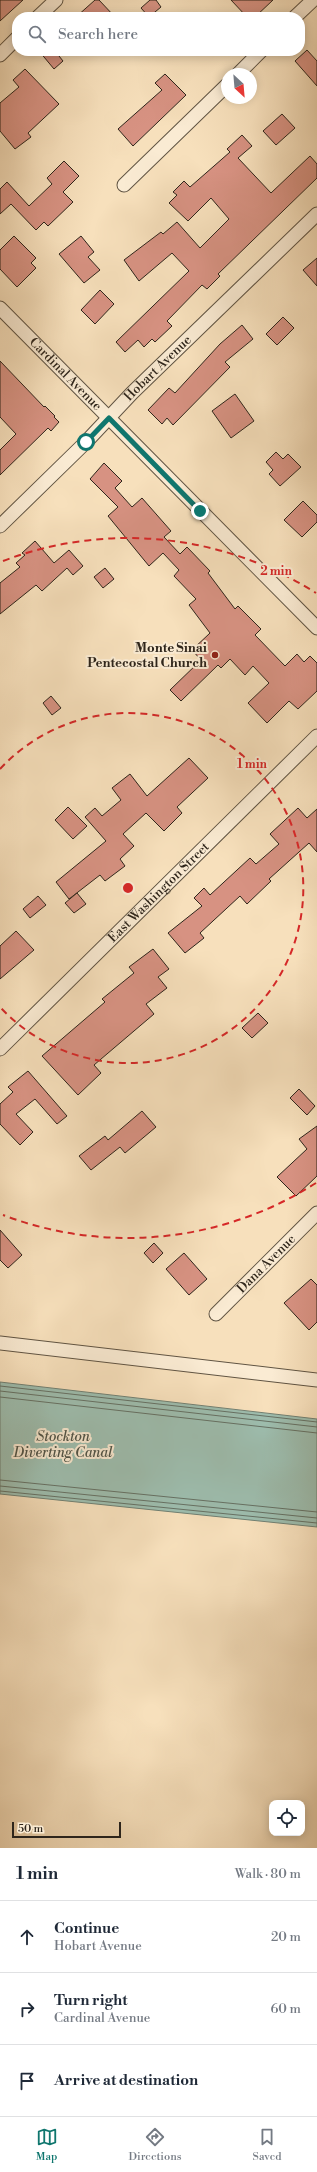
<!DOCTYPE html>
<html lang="en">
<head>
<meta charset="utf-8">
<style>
  body { margin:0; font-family:"Libre Bodoni",serif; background:#f2f2f3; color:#1f2937 }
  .controls { position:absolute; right:12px; bottom:12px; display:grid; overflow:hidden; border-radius:8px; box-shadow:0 2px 10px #0003 }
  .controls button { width:36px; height:36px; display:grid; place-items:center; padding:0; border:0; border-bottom:1px solid #e0e1e3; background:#fff; color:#1f2937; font:20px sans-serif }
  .compass { position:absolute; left:221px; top:68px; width:36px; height:36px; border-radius:50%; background:#fff; box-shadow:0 2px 10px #0003; rotate:154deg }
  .scale { position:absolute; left:12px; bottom:10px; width:109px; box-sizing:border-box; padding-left:4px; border:2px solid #2e251b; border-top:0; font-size:11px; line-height:14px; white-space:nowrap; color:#2e251b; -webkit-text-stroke:3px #faebd3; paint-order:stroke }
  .stop { position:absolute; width:12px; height:12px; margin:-9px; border:3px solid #0f766e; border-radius:50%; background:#fff }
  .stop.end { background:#0f766e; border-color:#fff; box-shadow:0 1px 4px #0008 }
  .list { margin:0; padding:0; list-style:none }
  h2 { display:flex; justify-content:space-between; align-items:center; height:52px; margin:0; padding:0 16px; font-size:17px }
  h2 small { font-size:13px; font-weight:400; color:#747a83 }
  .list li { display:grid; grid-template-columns:26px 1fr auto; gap:12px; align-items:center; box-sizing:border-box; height:72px; padding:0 16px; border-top:1px solid #e0e1e3 }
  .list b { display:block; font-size:15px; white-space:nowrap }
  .list p { margin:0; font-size:13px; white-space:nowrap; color:#747a83 }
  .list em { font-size:13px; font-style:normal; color:#747a83 }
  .icon { flex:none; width:22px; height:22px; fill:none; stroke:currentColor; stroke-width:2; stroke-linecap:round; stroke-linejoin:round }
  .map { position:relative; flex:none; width:317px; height:1848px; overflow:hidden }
  .search { position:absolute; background:#fff; box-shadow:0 2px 10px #0003; left:12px; right:12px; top:12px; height:44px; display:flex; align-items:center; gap:10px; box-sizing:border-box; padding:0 14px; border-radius:16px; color:#747a83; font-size:15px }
  .sheet { height:268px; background:#fff }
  nav { display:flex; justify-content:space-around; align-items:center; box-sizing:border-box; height:56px; border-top:1px solid #e0e1e3; background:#fff; font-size:11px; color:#747a83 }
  nav a { display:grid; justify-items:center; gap:2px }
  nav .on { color:#0f766e }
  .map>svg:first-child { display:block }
</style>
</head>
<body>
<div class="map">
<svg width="317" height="1848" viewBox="0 0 317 1848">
  <rect width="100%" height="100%" fill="#f7e0bc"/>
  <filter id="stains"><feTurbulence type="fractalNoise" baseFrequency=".005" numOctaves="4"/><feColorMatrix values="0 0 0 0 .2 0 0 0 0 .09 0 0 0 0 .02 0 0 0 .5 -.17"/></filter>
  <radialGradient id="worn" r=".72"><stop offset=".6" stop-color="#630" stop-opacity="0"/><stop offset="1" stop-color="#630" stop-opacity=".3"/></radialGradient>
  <polygon fill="#9dbdae" stroke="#718073" points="0,1382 317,1419 317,1527 0,1494"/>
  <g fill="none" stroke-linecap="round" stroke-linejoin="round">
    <g stroke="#667164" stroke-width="1">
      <polyline points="0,1386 317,1422"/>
      <polyline points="0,1391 317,1427"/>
      <polyline points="0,1397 317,1433"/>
      <polyline points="0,1480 317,1512"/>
      <polyline points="0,1486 317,1518"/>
      <polyline points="0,1491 317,1523"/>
    </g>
  </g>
  <g fill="#d79282" stroke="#2e251b">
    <polygon points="0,0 23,0 0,21"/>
    <polygon points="95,0 99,0 115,17 76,17"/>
    <polygon points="150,0 156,0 161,7 149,17 141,8"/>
    <polygon points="231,0 273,0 255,17 247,17"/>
    <polygon points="307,50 317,61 317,86 295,61"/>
    <polygon points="39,51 55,51 63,61 54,69"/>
    <polygon points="25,69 59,104 28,133 31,137 15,149 0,131 0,103 19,87 13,80"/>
    <polygon points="165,74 186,95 133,146 118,129 162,90 155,83"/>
    <polygon points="282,114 295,128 276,145 263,131"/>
    <polygon points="242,135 252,146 238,158 271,193 310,156 317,164 317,178 218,274 220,276 207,289 202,285 167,321 172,326 155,342 152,339 144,347 138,340 125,352 116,342 189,271 172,253 139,281 124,260 161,232 163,234 177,222 200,248 229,219 211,198 188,221 169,203 177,195 173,192 184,181 190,187 230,152 227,149"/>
    <polygon points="64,161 79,176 63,192 73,202 48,226 44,222 36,230 11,204 0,214 0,189 7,182 29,206 52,184 47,178"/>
    <polygon points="14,236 36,258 31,263 36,268 17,287 0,269 0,250"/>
    <polygon points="81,236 94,252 88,257 100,270 84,283 59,254"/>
    <polygon points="317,258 317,286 303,270"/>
    <polygon points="100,290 114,304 95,324 81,310"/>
    <polygon points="283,317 294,328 277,345 266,334"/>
    <polygon points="242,325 253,339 225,362 230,367 173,425 167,418 162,424 148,410 169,388 175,393 220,344"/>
    <polygon points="0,361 44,407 45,406 55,416 54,417 59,422 51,431 48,428 0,475 0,450 16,434 0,417"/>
    <polygon points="235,394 254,421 231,438 212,411"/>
    <polygon points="276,452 283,459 288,454 301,467 280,486 269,474 273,470 266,462"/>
    <polygon points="104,463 122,481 115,488 132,507 142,498 171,531 164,537 180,554 187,547 210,571 208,573 235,609 238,606 261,629 255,635 285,666 297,654 304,662 310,656 317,663 317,691 298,709 289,701 267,723 248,703 269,683 253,666 245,675 230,659 221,668 218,665 181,701 170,690 201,660 192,650 210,633 189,605 196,599 174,576 179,570 163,553 149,566 108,516 118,507 90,479"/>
    <polygon points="303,501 317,515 317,522 302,537 284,520"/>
    <polygon points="35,541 54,563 69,550 83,566 73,575 67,568 42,591 36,585 0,614 0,583 20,567 16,563 25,555 22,553"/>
    <polygon points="105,568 114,579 103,588 94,577"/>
    <polygon points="51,696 61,708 52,715 43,703"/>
    <polygon points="189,758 208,778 177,807 182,813 164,831 146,813 123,834 134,846 120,859 125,866 105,881 100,875 69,899 56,882 106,841 85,817 95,808 102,816 121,800 112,788 130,774 147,796"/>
    <polygon points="68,807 87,826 73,839 55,820"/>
    <polygon points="298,808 307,818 317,809 317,852 309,843 269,879 271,881 247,904 240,896 200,933 204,938 185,953 168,933 202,906 194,898 204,888 210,895 250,858 256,864 279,844 270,834"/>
    <polygon points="77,893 86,904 74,913 65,903"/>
    <polygon points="38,896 46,905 30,918 23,909"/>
    <polygon points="16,931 34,950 0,979 0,946"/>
    <polygon points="153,949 169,969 158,977 167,988 146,1004 154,1014 94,1065 101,1073 78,1095 42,1056 105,1002 102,999 134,973 129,967"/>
    <polygon points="258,1013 268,1023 252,1038 242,1028"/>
    <polygon points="28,1071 67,1116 57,1124 35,1099 16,1114 33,1132 20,1145 0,1124 0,1104 13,1092 8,1087"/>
    <polygon points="299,1089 315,1106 307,1115 290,1098"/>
    <polygon points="142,1111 156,1127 125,1153 120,1147 91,1170 79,1156 105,1136 108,1140"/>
    <polygon points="317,1126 317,1176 296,1196 277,1177 307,1149 299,1139"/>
    <polygon points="0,1230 22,1255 8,1268 0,1260"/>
    <polygon points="154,1243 163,1253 153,1263 144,1253"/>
    <polygon points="184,1253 207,1279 189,1295 166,1269"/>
    <polygon points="311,1279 317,1285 317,1322 309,1330 284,1303"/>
  </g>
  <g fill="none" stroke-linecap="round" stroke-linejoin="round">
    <defs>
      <g id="minor">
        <polyline points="38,17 56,0"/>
        <polyline points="295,17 313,0"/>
        <polyline points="0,55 17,38"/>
        <polyline points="238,74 261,51"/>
        <polyline points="124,185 227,85"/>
        <path id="s1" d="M0 308 317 628"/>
        <path id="s2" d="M0 526 86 442 132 393 317 214"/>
        <path id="s3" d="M0 1049 317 736"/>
        <path id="s4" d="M216 1314 317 1213"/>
        <polyline points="0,1343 317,1380"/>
      </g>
    </defs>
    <use href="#minor" stroke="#605443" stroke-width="15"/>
    <use href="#minor" stroke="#faebd3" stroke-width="13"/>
  </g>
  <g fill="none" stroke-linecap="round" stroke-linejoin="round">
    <polyline stroke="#0f766e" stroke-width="5" points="86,442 109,418 200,511"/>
  </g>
  <g fill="none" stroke="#d62828" stroke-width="2" stroke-dasharray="7 5">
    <path d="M0 769A175 175 0 1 1 0 1007"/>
    <path d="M316 1183A350 350 0 0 1 3 1215M3 561A350 350 0 0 1 316 593"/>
  </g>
  <circle fill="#8f2418" stroke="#faebd3" stroke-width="1.5" cx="215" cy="655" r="4"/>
  <g text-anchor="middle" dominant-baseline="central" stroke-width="4" stroke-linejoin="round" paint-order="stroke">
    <g font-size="13" fill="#2e251b" stroke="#faebd3">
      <text stroke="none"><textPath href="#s2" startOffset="223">Hobart Avenue</textPath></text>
      <text stroke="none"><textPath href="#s1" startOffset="93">Cardinal Avenue</textPath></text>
      <text stroke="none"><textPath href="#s3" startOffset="223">East Washington Street</textPath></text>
      <text stroke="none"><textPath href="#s4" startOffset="71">Dana Avenue</textPath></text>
    </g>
    <g font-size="13" font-weight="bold" fill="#2e251b" stroke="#faebd3" text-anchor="end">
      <text x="207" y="648">Monte Sinai<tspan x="207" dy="15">Pentecostal Church</tspan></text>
    </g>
    <g font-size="14" font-style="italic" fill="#4f5347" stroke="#faebd3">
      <text x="63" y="1437">Stockton<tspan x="63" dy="16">Diverting Canal</tspan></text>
    </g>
  </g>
  <circle cx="128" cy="888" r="6" fill="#d62828" stroke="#faebd3" stroke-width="2"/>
  <g font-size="12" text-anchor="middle" font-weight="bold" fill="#d62828" stroke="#faebd3" stroke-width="4" stroke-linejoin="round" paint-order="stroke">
    <text x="276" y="575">2 min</text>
    <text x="252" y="768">1 min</text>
  </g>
  <rect width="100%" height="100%" filter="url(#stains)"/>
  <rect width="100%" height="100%" fill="url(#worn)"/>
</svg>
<div class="controls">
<button><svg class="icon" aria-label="locate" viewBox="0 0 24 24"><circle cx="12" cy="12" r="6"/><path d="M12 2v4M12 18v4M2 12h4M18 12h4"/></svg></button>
</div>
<svg class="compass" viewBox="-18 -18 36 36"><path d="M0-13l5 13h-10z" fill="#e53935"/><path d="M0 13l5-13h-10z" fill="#747a83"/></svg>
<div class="scale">50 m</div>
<div class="stop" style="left:86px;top:442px"></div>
<div class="stop end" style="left:200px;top:511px"></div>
<div class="search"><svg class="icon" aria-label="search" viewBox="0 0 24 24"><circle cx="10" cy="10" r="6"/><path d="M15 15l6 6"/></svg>Search here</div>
</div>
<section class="sheet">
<h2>1 min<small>Walk · 80 m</small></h2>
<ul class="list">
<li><svg class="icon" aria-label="ahead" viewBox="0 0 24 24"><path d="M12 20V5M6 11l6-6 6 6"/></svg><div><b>Continue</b><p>Hobart Avenue</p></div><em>20 m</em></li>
<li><svg class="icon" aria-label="right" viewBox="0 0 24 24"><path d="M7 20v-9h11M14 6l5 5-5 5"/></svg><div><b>Turn right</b><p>Cardinal Avenue</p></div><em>60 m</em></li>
<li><svg class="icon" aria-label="arrive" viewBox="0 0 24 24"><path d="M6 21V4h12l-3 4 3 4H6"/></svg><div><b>Arrive at destination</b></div></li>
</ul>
</section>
<nav>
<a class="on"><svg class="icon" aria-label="map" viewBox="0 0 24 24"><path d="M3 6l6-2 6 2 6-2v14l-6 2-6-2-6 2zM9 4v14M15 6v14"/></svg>Map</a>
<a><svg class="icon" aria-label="directions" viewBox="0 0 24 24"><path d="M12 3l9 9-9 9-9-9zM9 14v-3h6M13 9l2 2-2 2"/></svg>Directions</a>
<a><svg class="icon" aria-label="saved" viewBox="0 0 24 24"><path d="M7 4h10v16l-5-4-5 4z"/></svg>Saved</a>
</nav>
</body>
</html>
